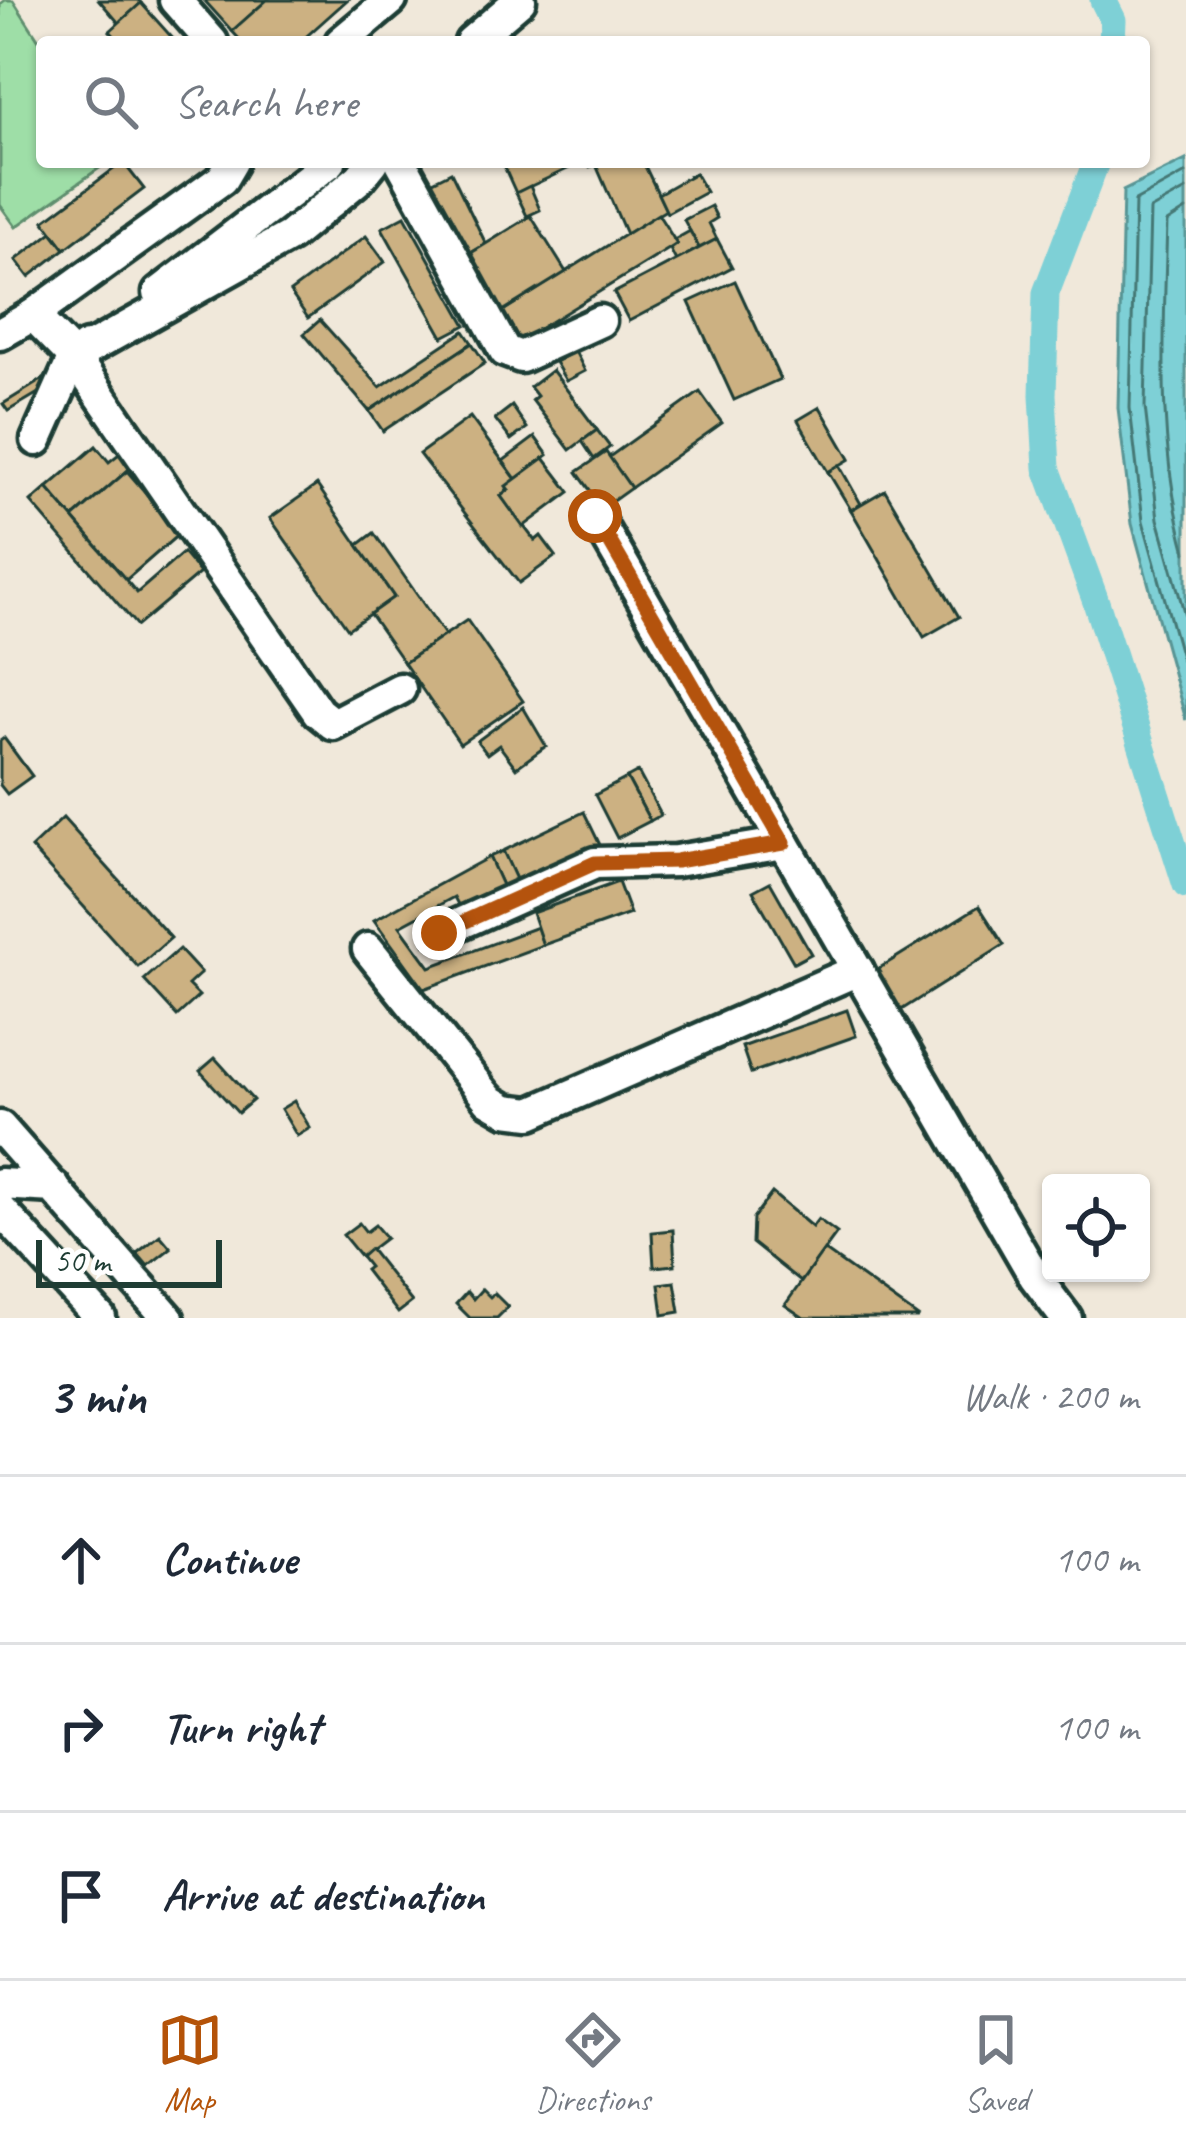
<!DOCTYPE html>
<html lang="en">
<head>
<meta charset="utf-8">
<style>
  body { margin:0; font-family:Caveat,sans-serif; background:#f6f6f7; color:#1f2937 }
  .controls { position:absolute; right:36px; bottom:36px; display:grid; overflow:hidden; border-radius:12px; box-shadow:0 3px 9px #0004 }
  .controls button { width:108px; height:108px; display:grid; place-items:center; padding:0; border:0; border-bottom:3px solid #e0e1e3; background:#fff; color:#1f2937; font:60px sans-serif }
  .scale { position:absolute; left:36px; bottom:30px; width:186px; box-sizing:border-box; padding-left:12px; border:6px solid #1f3d34; border-top:0; font-size:33px; line-height:42px; white-space:nowrap; color:#1f3d34; -webkit-text-stroke:9px #fff; paint-order:stroke }
  .stop { position:absolute; width:36px; height:36px; margin:-27px; border:9px solid #b45309; border-radius:50%; background:#fff }
  .stop.end { background:#b45309; border-color:#fff; box-shadow:0 3px 12px #0008 }
  .list { margin:0; padding:0; list-style:none }
  h2 { display:flex; justify-content:space-between; align-items:center; height:156px; margin:0; padding:0 48px; font-size:51px }
  h2 small { font-size:39px; font-weight:400; color:#747a83 }
  .list li { display:grid; grid-template-columns:78px 1fr auto; gap:36px; align-items:center; box-sizing:border-box; height:168px; padding:0 48px; border-top:3px solid #e0e1e3 }
  .list b { display:block; font-size:45px; white-space:nowrap }
  .list em { font-size:39px; font-style:normal; color:#747a83 }
  .icon { flex:none; width:66px; height:66px; fill:none; stroke:currentColor; stroke-width:2; stroke-linecap:round; stroke-linejoin:round }
  .map { position:relative; flex:none; width:1186px; height:1318px; overflow:hidden }
  .search { position:absolute; background:#fff; box-shadow:0 3px 9px #0004; left:36px; right:36px; top:36px; height:132px; display:flex; align-items:center; gap:30px; box-sizing:border-box; padding:0 42px; border-radius:12px; color:#747a83; font-size:45px }
  .sheet { height:660px; background:#fff }
  nav { display:flex; justify-content:space-around; align-items:center; box-sizing:border-box; height:168px; border-top:3px solid #e0e1e3; background:#fff; font-size:33px; color:#747a83 }
  nav a { display:grid; justify-items:center; gap:6px }
  nav .on { color:#b45309 }
  .map>svg:first-child { display:block }
</style>
</head>
<body>
<div class="map">
<svg width="1186" height="1318" viewBox="0 0 1186 1318">
  <rect width="100%" height="100%" fill="#f0e8da"/>
  <filter id="ink" filterUnits="userSpaceOnUse"><feTurbulence type="fractalNoise" baseFrequency=".00833" numOctaves="2"/><feDisplacementMap in="SourceGraphic" scale="24" xChannelSelector="R" yChannelSelector="G"/><feConvolveMatrix kernelMatrix="1 2 1 2 8 2 1 2 1" color-interpolation-filters="sRGB"/></filter>
  <g filter="url(#ink)">
    <polygon fill="#9edea7" stroke="#5e8e6e" stroke-width="3" points="5,0 13,0 42,45 42,162 108,162 16,227 0,205 0,4"/>
    <polygon fill="#7ed0d6" stroke="#589595" stroke-width="3" points="1186,160 1186,720 1132,524 1118,408 1123,191"/>
    <g fill="none" stroke-linecap="round" stroke-linejoin="round">
      <g stroke="#457875" stroke-width="3">
        <polyline points="1186,173 1135,201 1130,408 1143,521 1186,675"/>
        <polyline points="1186,190 1150,210 1145,407 1158,519 1186,619"/>
        <path d="M1186 210 1167 222C1164 333 1156 444 1186 552"/>
      </g>
      <g stroke="#7ed0d6" stroke-width="27">
        <polyline points="1103,0 1113,20 1112,42"/>
        <polyline points="1096,162 1046,293 1043,395 1047,468 1095,599 1186,885"/>
      </g>
    </g>
    <g fill="#ccb182" stroke="#1f3d34" stroke-width="3">
      <polygon points="99,0 138,0 141,3 119,23"/>
      <polygon points="204,0 267,0 232,31"/>
      <polygon points="267,0 347,0 300,42 242,42 232,31"/>
      <polygon points="141,3 176,42 120,42 110,31"/>
      <polygon points="123,162 144,189 65,249 44,221"/>
      <polygon points="502,162 574,162 576,165 516,193"/>
      <polygon points="586,162 643,162 666,210 626,234 596,165 589,167"/>
      <polygon points="451,172 486,244 467,255 431,182"/>
      <polygon points="695,173 706,192 667,213 658,194"/>
      <polygon points="530,186 540,210 527,216 516,193"/>
      <polygon points="711,206 717,218 709,223 717,239 699,248 684,220"/>
      <polygon points="658,214 677,244 516,343 498,314"/>
      <polygon points="405,216 466,325 443,337 382,228"/>
      <polygon points="531,216 566,272 498,314 463,258"/>
      <polygon points="690,231 699,248 676,261 670,249 677,244 674,240"/>
      <polygon points="52,232 65,249 29,277 16,260"/>
      <polygon points="366,236 385,262 308,318 290,292"/>
      <polygon points="717,239 732,267 629,321 614,293"/>
      <polygon points="735,281 780,379 734,400 689,302"/>
      <polygon points="320,320 380,387 464,331 472,343 369,411 304,334"/>
      <polygon points="472,343 485,363 383,431 369,411"/>
      <polygon points="575,351 585,371 566,381 555,362"/>
      <polygon points="552,370 597,430 570,450 532,400 537,396 530,387"/>
      <polygon points="45,378 50,386 8,411 3,404"/>
      <polygon points="700,392 722,423 631,488 609,457"/>
      <polygon points="512,406 527,428 511,440 495,419"/>
      <polygon points="820,407 850,459 828,472 798,420"/>
      <polygon points="470,417 516,479 501,496 535,541 541,536 556,556 519,583 419,454"/>
      <polygon points="597,430 610,447 594,459 582,441"/>
      <polygon points="535,437 548,455 516,479 503,461"/>
      <polygon points="96,446 109,462 119,454 131,468 73,518 47,488"/>
      <polygon points="606,452 631,488 603,508 577,472"/>
      <polygon points="544,458 570,492 523,527 501,496 509,490 506,486"/>
      <polygon points="839,465 861,504 851,510 828,472"/>
      <polygon points="127,471 180,533 126,580 73,518"/>
      <polygon points="317,485 394,597 348,629 270,518"/>
      <polygon points="47,488 137,593 183,553 200,573 137,626 31,502"/>
      <polygon points="885,490 959,617 924,637 851,510"/>
      <polygon points="374,533 445,635 404,663 370,614 394,597 358,545"/>
      <polygon points="467,620 523,701 460,744 404,663"/>
      <polygon points="523,707 546,746 516,768 499,745 487,754 477,741"/>
      <polygon points="4,738 32,776 7,794 0,785 0,741"/>
      <polygon points="638,772 661,815 650,821 627,778"/>
      <polygon points="627,778 650,821 617,838 595,795"/>
      <polygon points="584,812 601,847 519,886 503,851"/>
      <polygon points="63,818 171,938 138,967 31,848"/>
      <polygon points="503,851 519,886 505,892 489,857"/>
      <polygon points="489,857 505,892 462,912 454,897 400,926 430,967 537,927 543,945 424,989 374,920"/>
      <polygon points="618,882 630,914 543,945 532,913"/>
      <polygon points="770,882 811,954 794,963 753,891"/>
      <polygon points="979,906 1004,945 895,1014 870,974"/>
      <polygon points="179,949 201,973 188,985 199,996 177,1016 144,980"/>
      <polygon points="847,1010 856,1036 751,1073 742,1047"/>
      <polygon points="215,1058 253,1100 238,1113 200,1071"/>
      <polygon points="294,1101 310,1128 297,1136 281,1109"/>
      <polygon points="772,1193 812,1227 818,1219 837,1233 801,1282 752,1243 753,1218"/>
      <polygon points="359,1223 366,1232 375,1225 386,1238 361,1257 343,1235"/>
      <polygon points="673,1230 675,1265 654,1267 652,1232"/>
      <polygon points="160,1235 171,1248 148,1266 137,1253"/>
      <polygon points="370,1249 412,1302 398,1313 365,1270 369,1267 361,1257"/>
      <polygon points="824,1250 918,1317 917,1318 804,1318 785,1305"/>
      <polygon points="675,1282 680,1312 663,1315 659,1284"/>
      <polygon points="482,1289 490,1297 494,1293 508,1307 497,1318 470,1318 456,1304 467,1292 473,1299"/>
    </g>
    <g fill="none" stroke-linecap="round" stroke-linejoin="round">
      <defs>
        <g id="minor">
          <polyline points="175,0 212,42"/>
          <polyline points="341,42 391,0"/>
          <polyline points="471,42 520,0"/>
          <polyline points="401,162 505,351 521,357 600,321"/>
          <polyline points="159,293 330,162"/>
          <polyline points="33,315 222,179 232,162"/>
          <polyline points="0,334 33,315 74,357 87,347"/>
          <polyline points="74,357 318,712 333,724 400,689"/>
          <polyline points="37,440 74,357 290,236 360,178 373,162"/>
          <polyline points="595,516 1035,1277 1066,1318"/>
          <polyline points="439,933 595,863 676,861 784,843"/>
          <polyline points="368,949 489,1100 506,1110 531,1113 858,970"/>
          <polyline points="0,1127 168,1318"/>
          <polyline points="0,1184 54,1187"/>
          <polyline points="0,1209 100,1318"/>
        </g>
      </defs>
      <use href="#minor" stroke="#1f3d34" stroke-width="39"/>
      <use href="#minor" stroke="#fff" stroke-width="30"/>
    </g>
  </g>
  <g fill="none" stroke-linecap="round" stroke-linejoin="round" filter="url(#ink)">
    <polyline stroke="#b45309" stroke-width="15" points="439,933 595,863 676,861 784,843 595,516"/>
  </g>
</svg>
<div class="controls">
<button><svg class="icon" aria-label="locate" viewBox="0 0 24 24"><circle cx="12" cy="12" r="6"/><path d="M12 2v4M12 18v4M2 12h4M18 12h4"/></svg></button>
</div>
<div class="scale">50 m</div>
<div class="stop" style="left:595px;top:516px"></div>
<div class="stop end" style="left:439px;top:933px"></div>
<div class="search"><svg class="icon" aria-label="search" viewBox="0 0 24 24"><circle cx="10" cy="10" r="6"/><path d="M15 15l6 6"/></svg>Search here</div>
</div>
<section class="sheet">
<h2>3 min<small>Walk · 200 m</small></h2>
<ul class="list">
<li><svg class="icon" aria-label="ahead" viewBox="0 0 24 24"><path d="M12 20V5M6 11l6-6 6 6"/></svg><div><b>Continue</b></div><em>100 m</em></li>
<li><svg class="icon" aria-label="right" viewBox="0 0 24 24"><path d="M7 20v-9h11M14 6l5 5-5 5"/></svg><div><b>Turn right</b></div><em>100 m</em></li>
<li><svg class="icon" aria-label="arrive" viewBox="0 0 24 24"><path d="M6 21V4h12l-3 4 3 4H6"/></svg><div><b>Arrive at destination</b></div></li>
</ul>
</section>
<nav>
<a class="on"><svg class="icon" aria-label="map" viewBox="0 0 24 24"><path d="M3 6l6-2 6 2 6-2v14l-6 2-6-2-6 2zM9 4v14M15 6v14"/></svg>Map</a>
<a><svg class="icon" aria-label="directions" viewBox="0 0 24 24"><path d="M12 3l9 9-9 9-9-9zM9 14v-3h6M13 9l2 2-2 2"/></svg>Directions</a>
<a><svg class="icon" aria-label="saved" viewBox="0 0 24 24"><path d="M7 4h10v16l-5-4-5 4z"/></svg>Saved</a>
</nav>
</body>
</html>
